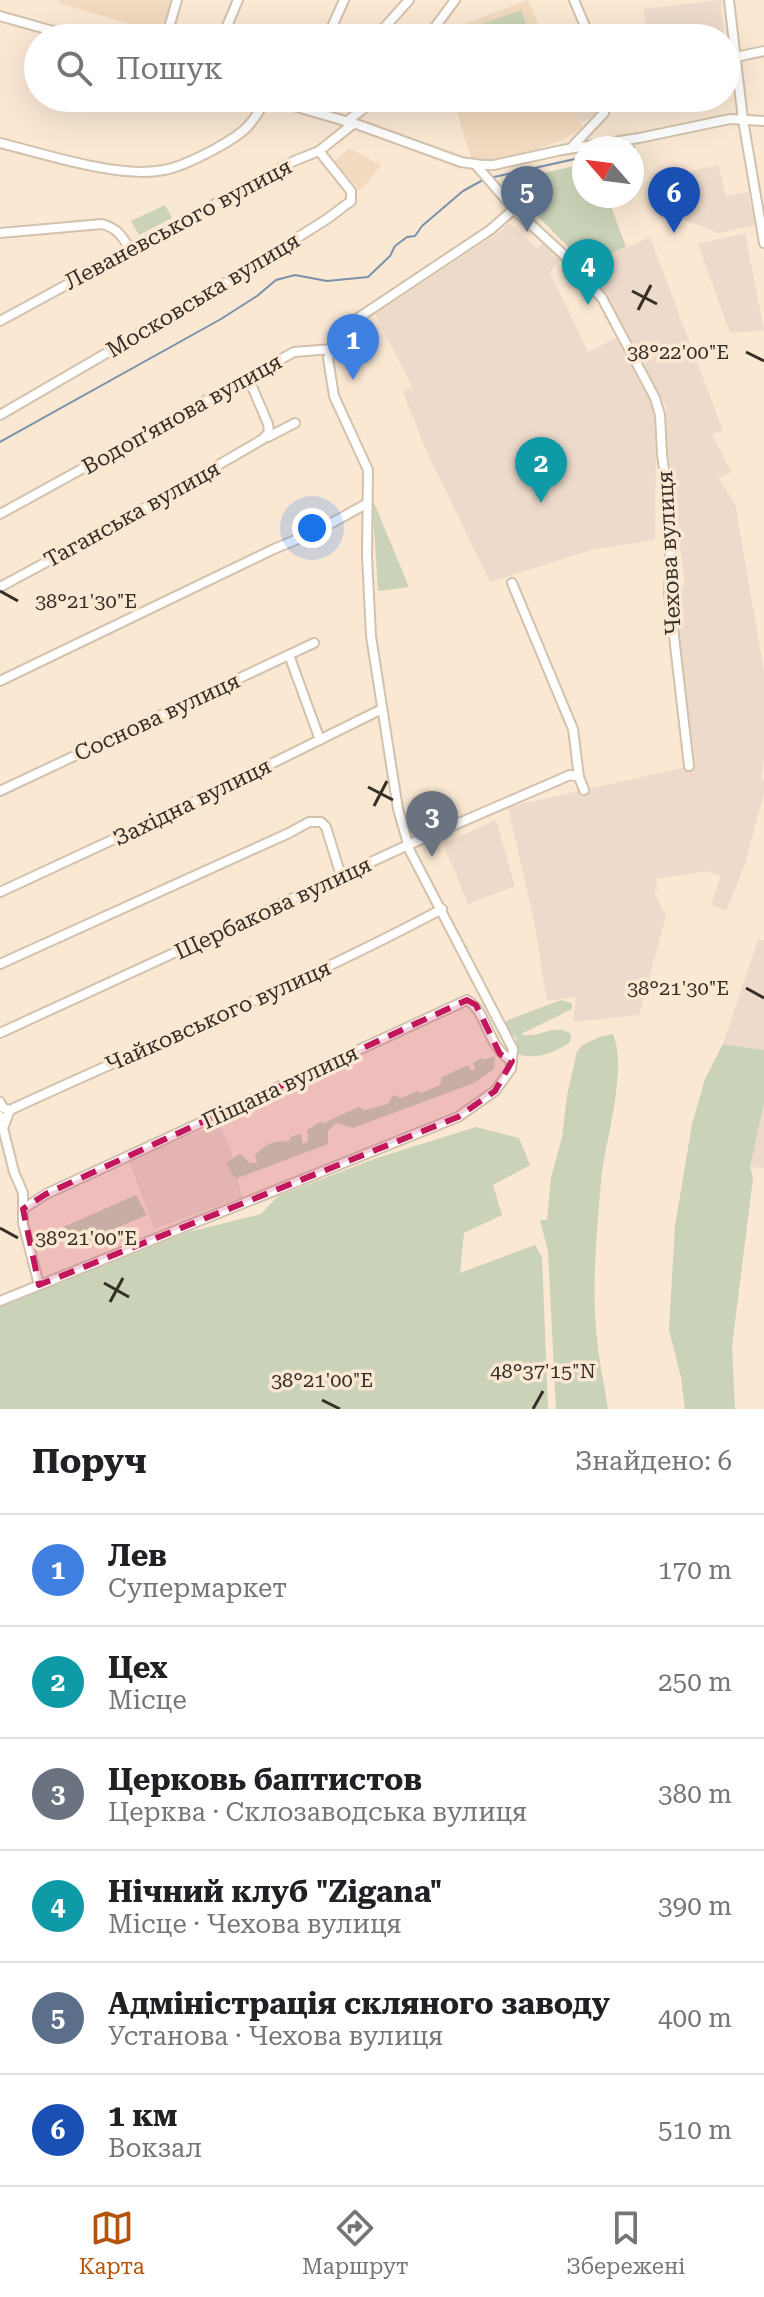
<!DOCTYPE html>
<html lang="uk">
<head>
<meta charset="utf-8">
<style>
  body { margin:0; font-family:"Roboto Serif",serif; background:#f2f2f2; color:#202124 }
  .compass { position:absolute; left:572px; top:136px; width:72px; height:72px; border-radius:50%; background:#fff; box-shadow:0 8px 32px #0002; rotate:298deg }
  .you { position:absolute; left:312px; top:528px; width:28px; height:28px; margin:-20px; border:6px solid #fff; border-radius:50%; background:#1a73e8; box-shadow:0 0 0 12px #1a73e833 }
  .badge { display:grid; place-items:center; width:52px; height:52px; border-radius:50%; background:#b45309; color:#fff; font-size:26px; font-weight:700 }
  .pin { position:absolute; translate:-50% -66px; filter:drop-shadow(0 2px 4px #0008) }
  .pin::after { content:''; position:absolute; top:42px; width:28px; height:24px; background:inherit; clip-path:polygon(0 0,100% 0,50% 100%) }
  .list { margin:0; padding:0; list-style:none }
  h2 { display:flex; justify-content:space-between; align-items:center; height:104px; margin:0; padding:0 32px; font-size:34px }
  h2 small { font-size:26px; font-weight:400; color:#757577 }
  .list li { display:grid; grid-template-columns:52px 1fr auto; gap:24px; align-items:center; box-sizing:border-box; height:112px; padding:0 32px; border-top:2px solid #e0e0e0 }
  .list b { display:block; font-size:30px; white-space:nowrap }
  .list p { margin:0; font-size:26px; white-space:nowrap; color:#757577 }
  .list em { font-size:26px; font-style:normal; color:#757577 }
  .icon { flex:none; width:44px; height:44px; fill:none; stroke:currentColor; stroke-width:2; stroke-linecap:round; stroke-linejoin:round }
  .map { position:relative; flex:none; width:764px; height:1409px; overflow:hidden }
  .search { position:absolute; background:#fff; box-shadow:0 8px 32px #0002; left:24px; right:24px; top:24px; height:88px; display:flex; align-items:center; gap:20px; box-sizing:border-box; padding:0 28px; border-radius:44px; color:#757577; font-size:30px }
  .sheet { height:776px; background:#fff }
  nav { display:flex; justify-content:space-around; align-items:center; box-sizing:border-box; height:112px; border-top:2px solid #e0e0e0; background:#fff; font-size:22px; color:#757577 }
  nav a { display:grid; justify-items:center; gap:4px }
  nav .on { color:#b45309 }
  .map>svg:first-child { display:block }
</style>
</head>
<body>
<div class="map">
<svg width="764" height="1409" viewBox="0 0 764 1409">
  <rect width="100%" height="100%" fill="#fae8d3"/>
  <g fill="#f1dabf">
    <polygon points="59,0 172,0 164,34 58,3"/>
    <polygon points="528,0 544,38 435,38 434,35"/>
    <polygon points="453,98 569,98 582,128 562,140 524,154 493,162 471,159"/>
    <polygon points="349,148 381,165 360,191 335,161"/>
  </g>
  <g fill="#eddacb">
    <polygon points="721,0 724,38 646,38 644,9"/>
    <polygon points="569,98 602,98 602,112 580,123"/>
    <polygon points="718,165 726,196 748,192 755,225 719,233 679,218 668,176"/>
    <polygon points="509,223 537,248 544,242 561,259 550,272 588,352 616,338 653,406 656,450 655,540 594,549 490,582 424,446 403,392 412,386 375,314 498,233"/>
    <polygon points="745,233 764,330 730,333 698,244"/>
    <polygon points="650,237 723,431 712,434 731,472 718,478 735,503 764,672 764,759 761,778 764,780 764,793 745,864 726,911 711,904 721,876 707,871 655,879 658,890 654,892 666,916 639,1015 573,1022 576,997 547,1001 534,921 508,807 695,765 672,589 685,585 667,440 666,407 586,265"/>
    <polygon points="496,820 515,886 468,904 443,844"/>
    <polygon points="758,940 764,940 764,1050 723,1044"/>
    <polygon points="764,1103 764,1168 750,1167"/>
    <polygon points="219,1123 232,1154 242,1197 154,1229 129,1161"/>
  </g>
  <g fill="#cad2b7">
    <polygon points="521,10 532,38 443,38"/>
    <polygon points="584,164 584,196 607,196 626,247 586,265 504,182"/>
    <polygon points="165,205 172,218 139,235 131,221"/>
    <polygon points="372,498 409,587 378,591"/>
    <path d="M561 1000 572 1003V1009L521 1034C538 1040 553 1022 571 1034L570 1042C555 1053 535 1060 517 1054L514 1048 517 1039 503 1026 508 1020Z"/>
    <path d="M613 1034C628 1071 605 1140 601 1181 597 1229 592 1281 596 1329 598 1356 604 1383 608 1409H556L548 1251 540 1220H547L551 1178 562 1137 567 1096 577 1051 583 1045 599 1037Z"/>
    <polygon points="723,1044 764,1050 764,1103 750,1167 753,1178 732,1346 735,1409 685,1409 681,1377 669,1330 675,1226 692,1124 705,1079"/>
    <path d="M495 1056 494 1069 474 1083 353 1128 336 1123 328 1131V1144L235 1179 226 1163 240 1154 250 1163H257L255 1155C265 1145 274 1139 288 1142L292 1136 301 1134 303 1144 308 1141 307 1130 320 1122 324 1123 358 1107 365 1110 388 1104 393 1095 402 1098 417 1091 421 1093 440 1085 442 1077 468 1065 471 1070H475L473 1063 481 1058 484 1060Z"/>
    <polygon points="476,1127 519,1138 530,1165 493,1185 502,1215 464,1233 460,1273 535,1245 542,1257 548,1409 0,1409 0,1307 185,1233 261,1214 278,1196 377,1158"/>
    <polygon points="136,1195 147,1215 80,1243 65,1241 45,1249 43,1236"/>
  </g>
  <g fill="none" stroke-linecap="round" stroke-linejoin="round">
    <g stroke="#7a91ac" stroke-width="2">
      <polyline points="629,148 634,147"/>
      <polyline points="494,177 584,157"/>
      <polyline points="0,442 221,319 257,296 276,280 295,275 327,281 368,277 390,256 395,246 407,237 415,236 422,226 463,191 483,180"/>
    </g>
    <defs>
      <g id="minor">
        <polyline points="574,0 590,38"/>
        <polyline points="729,0 743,120 764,243"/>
        <polyline points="0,16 78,38"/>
        <polyline points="166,38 177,0"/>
        <polyline points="222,38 238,0"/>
        <polyline points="327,38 344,0"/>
        <polyline points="375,38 409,0"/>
        <polyline points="427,38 455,0"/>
        <polyline points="736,57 764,51"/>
        <polyline points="266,98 359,125 461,162 482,165 494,165 562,150 639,138 730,119 764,121"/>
        <polyline points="346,122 363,109 372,98"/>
        <path d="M0 143C45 154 119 179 164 170 181 167 200 157 215 149 242 134 252 127 266 98"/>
        <polyline points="571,148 604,113 606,98"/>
        <polyline points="475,164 514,209 563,254 602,298 655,398 660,415 662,454 671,523 669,593 689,766"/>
        <path d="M0 233 102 224C117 228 122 236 130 249"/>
        <polyline points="0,321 294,161 319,151 353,124"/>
        <polyline points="0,415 203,297 327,219 351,201 351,191 319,151"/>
        <polyline points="268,437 295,423"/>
        <polyline points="0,514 294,352 332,349"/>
        <polyline points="512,583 573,729 579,777"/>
        <polyline points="0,587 115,525 263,439 269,432 268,424 248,377"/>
        <polyline points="289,655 320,740"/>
        <polyline points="0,681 274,549 319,530 366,504"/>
        <polyline points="0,791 314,643"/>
        <polyline points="0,892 198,800 382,709"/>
        <polyline points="0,964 289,833 309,822 321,822 326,827 341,876"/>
        <polyline points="0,1033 408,845 570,775 579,777 584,790"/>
        <polyline points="0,1102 3,1108 10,1110"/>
        <polyline points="0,1116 14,1172 23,1193 23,1223 39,1285"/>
        <path d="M3 1128 10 1110C154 1043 302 984 442 909"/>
        <path d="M23 1209 46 1194 467 1000C488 1012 486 1046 512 1061"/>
        <polyline points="0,1301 458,1117 495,1091 511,1069 513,1049 410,851 398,809 371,636 367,556 368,470 334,396 328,358 340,330 490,230 514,209"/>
      </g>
    </defs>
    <use href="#minor" stroke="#d2c1ac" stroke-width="12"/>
    <use href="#minor" stroke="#fff" stroke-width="8"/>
  </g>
  <path fill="#c2185b" fill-opacity="0.2" stroke="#c2185b" stroke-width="6" stroke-dasharray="16 10" stroke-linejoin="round" d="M467 1000 476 1005 500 1054 512 1061 495 1091 458 1117 39 1285 23 1209 46 1194Z"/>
  <path fill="none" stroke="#362f27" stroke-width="3" d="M632 291 657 304M638 310 651 285M746 352 764 361M0 591 18 601M368 787 393 800M374 806 387 781M746 988 764 998M0 1228 18 1238M104 1283 129 1297M110 1302 123 1278M322 1400 340 1409M533 1409 543 1391"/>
  <g text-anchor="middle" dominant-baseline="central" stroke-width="7" stroke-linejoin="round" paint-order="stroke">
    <g font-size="22" fill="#362f27" stroke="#fae8d3">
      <text transform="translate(178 224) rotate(-28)">Леваневського вулиця</text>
      <text transform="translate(203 295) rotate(-31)">Московська вулиця</text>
      <text transform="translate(182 414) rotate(-29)">Водоп’янова вулиця</text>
      <text transform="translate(132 514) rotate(-29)">Таганська вулиця</text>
      <text transform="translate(669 553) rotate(-93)">Чехова вулиця</text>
      <text transform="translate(157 717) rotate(-25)">Соснова вулиця</text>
      <text transform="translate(192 802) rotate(-26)">Західна вулиця</text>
      <text transform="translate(273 908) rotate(-25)">Щербакова вулиця</text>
      <text transform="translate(218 1016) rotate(-24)">Чайковського вулиця</text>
      <text transform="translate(280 1087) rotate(-25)">Піщана вулиця</text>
    </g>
  </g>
  <g font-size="20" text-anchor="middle" fill="#362f27" stroke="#fae8d3" stroke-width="7" stroke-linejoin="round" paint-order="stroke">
    <text x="678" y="359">38°22'00"E</text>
    <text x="86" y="608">38°21'30"E</text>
    <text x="678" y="995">38°21'30"E</text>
    <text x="86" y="1245">38°21'00"E</text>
    <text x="543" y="1378">48°37'15"N</text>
    <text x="322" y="1387">38°21'00"E</text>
  </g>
</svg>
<svg class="compass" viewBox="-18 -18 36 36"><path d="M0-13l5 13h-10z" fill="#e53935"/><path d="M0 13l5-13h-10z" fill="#757577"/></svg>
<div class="you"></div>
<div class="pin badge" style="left:353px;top:380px;background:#3f7fe0">1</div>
<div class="pin badge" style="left:541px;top:503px;background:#0f9aa8">2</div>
<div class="pin badge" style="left:432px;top:857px;background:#6b7280">3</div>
<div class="pin badge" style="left:588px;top:305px;background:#0f9aa8">4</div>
<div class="pin badge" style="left:527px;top:232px;background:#5c6f8a">5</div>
<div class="pin badge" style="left:674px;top:233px;background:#1a4fb4">6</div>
<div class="search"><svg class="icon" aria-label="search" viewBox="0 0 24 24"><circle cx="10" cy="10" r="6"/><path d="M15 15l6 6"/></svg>Пошук</div>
</div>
<section class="sheet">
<h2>Поруч<small>Знайдено: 6</small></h2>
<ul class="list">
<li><span class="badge" style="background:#3f7fe0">1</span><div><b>Лев</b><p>Супермаркет</p></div><em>170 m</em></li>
<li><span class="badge" style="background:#0f9aa8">2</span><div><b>Цех</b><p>Місце</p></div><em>250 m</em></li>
<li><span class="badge" style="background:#6b7280">3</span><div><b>Церковь баптистов</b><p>Церква · Склозаводська вулиця</p></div><em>380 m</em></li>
<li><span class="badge" style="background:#0f9aa8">4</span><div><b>Нічний клуб &quot;Zigana&quot;</b><p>Місце · Чехова вулиця</p></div><em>390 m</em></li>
<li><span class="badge" style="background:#5c6f8a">5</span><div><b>Адміністрація скляного заводу</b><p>Установа · Чехова вулиця</p></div><em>400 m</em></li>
<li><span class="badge" style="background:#1a4fb4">6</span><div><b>1 км</b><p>Вокзал</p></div><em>510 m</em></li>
</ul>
</section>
<nav>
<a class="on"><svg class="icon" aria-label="map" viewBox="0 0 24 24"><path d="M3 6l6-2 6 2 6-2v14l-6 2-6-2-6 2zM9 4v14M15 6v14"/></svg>Карта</a>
<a><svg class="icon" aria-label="directions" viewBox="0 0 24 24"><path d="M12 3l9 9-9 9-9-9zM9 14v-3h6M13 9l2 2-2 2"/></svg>Маршрут</a>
<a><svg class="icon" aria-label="saved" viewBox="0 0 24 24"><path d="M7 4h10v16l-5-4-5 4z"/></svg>Збережені</a>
</nav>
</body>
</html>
